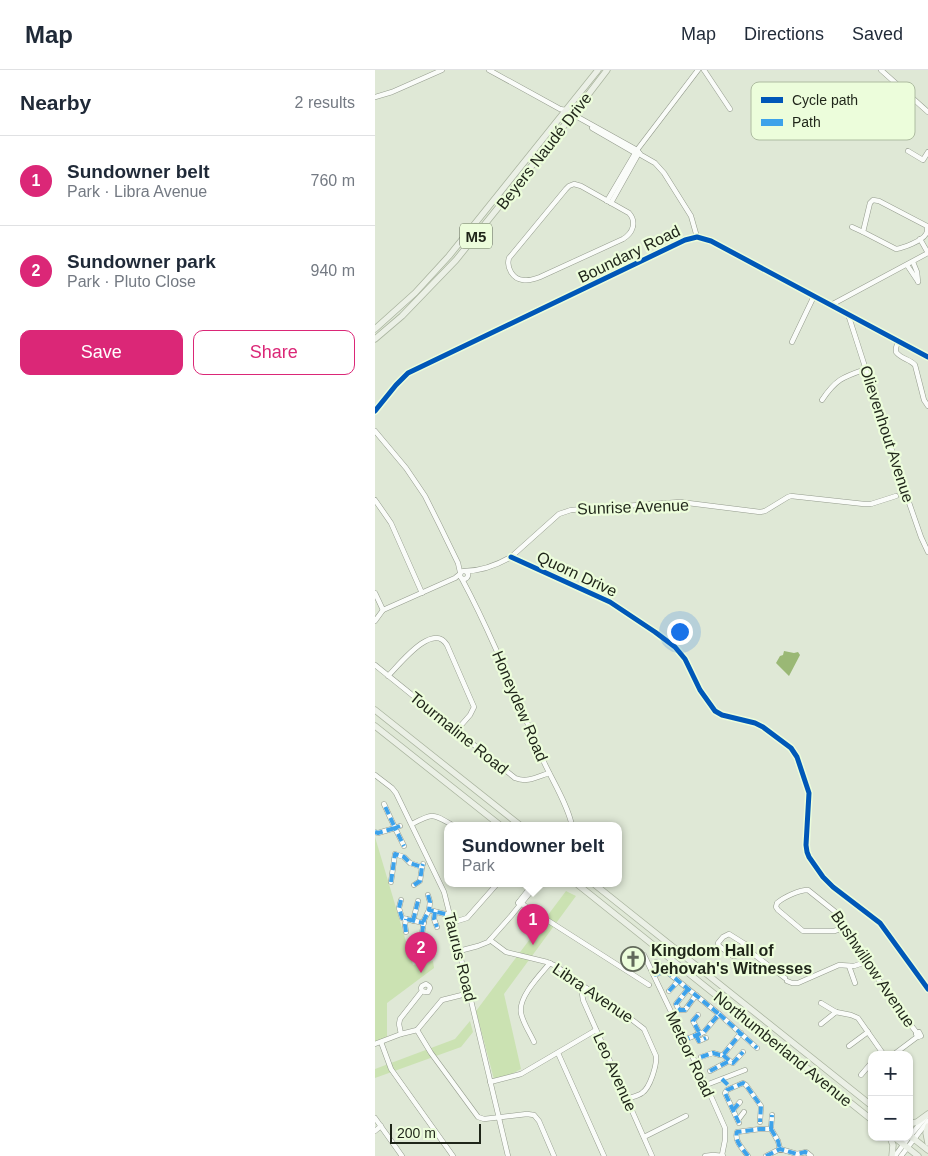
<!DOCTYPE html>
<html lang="en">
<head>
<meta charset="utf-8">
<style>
  body { margin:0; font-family:Helvetica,sans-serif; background:#f2f2f3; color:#1f2937 }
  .controls { position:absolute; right:15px; bottom:15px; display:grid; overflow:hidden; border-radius:10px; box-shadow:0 1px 4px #0004 }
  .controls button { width:45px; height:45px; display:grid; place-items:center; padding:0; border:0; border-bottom:1px solid #e0e1e3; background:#fff; color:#1f2937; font:25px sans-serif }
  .scale { position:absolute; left:15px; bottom:12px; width:91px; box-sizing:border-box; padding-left:5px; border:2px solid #1f2519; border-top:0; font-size:14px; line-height:18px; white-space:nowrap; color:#1f2519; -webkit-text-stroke:4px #ecfddb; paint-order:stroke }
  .you { position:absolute; left:304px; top:561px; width:18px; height:18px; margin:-12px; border:4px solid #fff; border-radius:50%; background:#1a73e8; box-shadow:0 0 0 8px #1a73e833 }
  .badge { display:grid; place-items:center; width:32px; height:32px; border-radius:50%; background:#db2777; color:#fff; font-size:16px; font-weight:700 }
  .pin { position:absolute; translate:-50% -41px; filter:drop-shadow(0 1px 2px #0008) }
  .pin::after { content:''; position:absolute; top:26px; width:18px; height:15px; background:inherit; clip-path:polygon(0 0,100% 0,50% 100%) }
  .popup { position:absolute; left:69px; top:752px; width:178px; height:65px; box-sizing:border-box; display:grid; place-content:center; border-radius:10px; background:#fff; filter:drop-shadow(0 1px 4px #0005); font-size:16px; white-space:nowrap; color:#747a83 }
  .popup b { font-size:19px; color:#1f2937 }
  .popup::after { content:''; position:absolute; left:50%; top:100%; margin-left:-10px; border:10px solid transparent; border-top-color:#fff }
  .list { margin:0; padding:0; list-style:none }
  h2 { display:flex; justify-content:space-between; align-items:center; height:65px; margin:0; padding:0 20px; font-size:21px }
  h2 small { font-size:16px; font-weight:400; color:#747a83 }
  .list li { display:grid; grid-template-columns:32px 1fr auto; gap:15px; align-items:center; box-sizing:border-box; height:90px; padding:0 20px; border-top:1px solid #e0e1e3 }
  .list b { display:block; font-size:19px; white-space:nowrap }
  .list p { margin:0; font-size:16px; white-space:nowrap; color:#747a83 }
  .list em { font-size:16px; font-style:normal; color:#747a83 }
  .actions { display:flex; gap:10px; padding:15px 20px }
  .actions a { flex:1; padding:11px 0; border:1px solid #db2777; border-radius:10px; text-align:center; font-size:18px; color:#db2777 }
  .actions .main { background:#db2777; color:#fff }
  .map { position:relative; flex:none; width:553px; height:1086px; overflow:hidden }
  header { display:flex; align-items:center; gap:30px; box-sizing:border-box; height:70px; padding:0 25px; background:#fff; border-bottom:1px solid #e0e1e3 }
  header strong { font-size:24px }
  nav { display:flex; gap:28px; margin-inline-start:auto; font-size:18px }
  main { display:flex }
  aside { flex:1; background:#fff }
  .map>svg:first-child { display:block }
</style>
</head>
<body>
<header>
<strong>Map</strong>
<nav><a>Map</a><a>Directions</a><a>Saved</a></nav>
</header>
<main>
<aside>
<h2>Nearby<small>2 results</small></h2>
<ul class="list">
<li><span class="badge">1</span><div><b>Sundowner belt</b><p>Park · Libra Avenue</p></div><em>760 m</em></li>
<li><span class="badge">2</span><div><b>Sundowner park</b><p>Park · Pluto Close</p></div><em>940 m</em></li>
</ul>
<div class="actions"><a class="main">Save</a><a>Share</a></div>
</aside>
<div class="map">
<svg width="553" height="1086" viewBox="0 0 553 1086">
  <rect width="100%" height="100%" fill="#dfe8d6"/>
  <g fill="#cbe2b2">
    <polygon points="0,767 38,895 58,891 59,898 12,933 12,968 0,973"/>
    <polygon points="191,821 201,826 129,924 146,999 120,1013 101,941"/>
    <polygon points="95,951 98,962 86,977 0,1008 0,999 80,969"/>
  </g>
  <polygon fill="#9ab875" points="409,581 419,583 423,582 425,585 414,606 401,593 405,586 408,585"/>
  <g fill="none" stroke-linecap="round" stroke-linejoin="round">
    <defs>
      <g id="minor">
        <polyline points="114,0 185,39 190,40 262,80 266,85 280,93 289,103 316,146 322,167"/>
        <polyline points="329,0 355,39"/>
        <polyline points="506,0 553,42"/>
        <polyline points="0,27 17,22 67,0"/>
        <polyline points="217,58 262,84"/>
        <polyline points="533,81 548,90 553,82"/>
        <path d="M199 114 206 116 254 143C262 152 258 163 248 169L165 207C160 209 154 211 148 210 138 209 131 198 134 188L191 119 194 116Z"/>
        <path d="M498 130 504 131 552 156C552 160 553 161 551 164 547 171 528 178 521 179L488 162 495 133Z"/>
        <polyline points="232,131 262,80 323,0"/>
        <polyline points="236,133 264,83"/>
        <polyline points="477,157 488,162"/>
        <polyline points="538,192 542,202 543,212"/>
        <polyline points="532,195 542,210"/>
        <polyline points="456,235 553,183 545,169"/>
        <polyline points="473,244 530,421 546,467 553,482"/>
        <path d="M523 271 521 278V282C526 289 535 289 540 295L549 330 553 336"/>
        <polyline points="417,272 439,226"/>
        <path d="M447 330C461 309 468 307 491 299"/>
        <polyline points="0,341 21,315 33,303 310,170 322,167 336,171 553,287"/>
        <polyline points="0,361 31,398 50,426 65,456 83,493 85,502"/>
        <polyline points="0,430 16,453 47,523"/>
        <polyline points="136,487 235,532 280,562 300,577 310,589 325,620 340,641 347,645 380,653 388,657 416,678 422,687 434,723 431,775 432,782 434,787 448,807 458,817 505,853 553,919"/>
        <circle cx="89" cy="505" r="4"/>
        <path d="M90 501C106 501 122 495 136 487L184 444 196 440 305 432 385 442 390 441 413 427 416 426 489 434H496L521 426"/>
        <path d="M87 509C118 567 142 629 168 690 177 710 193 735 197 756"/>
        <polyline points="0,523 8,540"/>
        <polyline points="0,551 8,540 80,508 85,504"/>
        <path d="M0 595 140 708C152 713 162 707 174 703"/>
        <path d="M13 606C24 595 58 551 72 575L99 637 95 645 81 661"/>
        <polyline points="0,705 17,718 21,723 69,822 89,901 133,1086"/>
        <path d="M37 754C59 742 58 744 79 756"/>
        <polyline points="25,756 20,758 29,776"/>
        <polyline points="0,762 3,763 20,758 9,734"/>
        <polyline points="16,812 20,784 29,787 35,793 47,797 48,794"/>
        <polyline points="39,815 45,811 47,797"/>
        <polyline points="53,825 55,832 54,840 74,845"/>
        <polyline points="26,830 24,838 27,848 49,853"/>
        <polyline points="144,832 274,915"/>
        <polyline points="143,833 158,814"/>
        <polyline points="60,842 59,849 62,857"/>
        <polyline points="38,851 43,831"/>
        <polyline points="76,853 92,848 122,814"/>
        <path d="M469 858 459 861H428L403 840 401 837 402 833C409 827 424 820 433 820L463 844 472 864 478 873 531 949 542 963"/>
        <polyline points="31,862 30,855 31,849"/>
        <polyline points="47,864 49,850 54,840"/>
        <path d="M115 870 131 882 172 892 181 896 211 918 238 935 269 959 281 986C282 995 275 1018 267 1023 263 1026 257 1027 252 1029"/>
        <circle cx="370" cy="877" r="3"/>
        <polyline points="367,878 360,886 358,886 344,876 343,873 348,867 354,864 370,874"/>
        <polyline points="373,880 410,908"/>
        <polyline points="84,881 103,876 113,872 136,846 162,814"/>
        <polyline points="269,885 331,1015 350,1058 350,1070 347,1085"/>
        <polyline points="281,892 291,901"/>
        <polyline points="474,896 480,913"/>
        <polyline points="279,905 291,901 344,944 329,962 309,970"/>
        <polyline points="412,911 417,913 423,913 464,895 479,896 491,892"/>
        <polyline points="211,918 207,923 208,930 277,1086"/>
        <polyline points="313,919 301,934 303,938 305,940 310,940 321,925"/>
        <polyline points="294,921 303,911"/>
        <polyline points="446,933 461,942 476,945 483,948 509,985"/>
        <polyline points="344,944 382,978"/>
        <polyline points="323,945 318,951 325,964"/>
        <polyline points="446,954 461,942"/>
        <polyline points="42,960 56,983 103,1047 109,1049 152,1044 159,1045 164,1051 179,1086"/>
        <polygon points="544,962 546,966 543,967 541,964"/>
        <polyline points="26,964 24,954 25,949 47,921 46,918 47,916 51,914 54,916 55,918 53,922 50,922 47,921"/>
        <polyline points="321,965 324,971 331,968"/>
        <polyline points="6,972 16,999 78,1086"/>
        <path d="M159 972C155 963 148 953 146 943 143 927 165 905 175 893"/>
        <polyline points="0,974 26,964 42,960 67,930 95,923"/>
        <polyline points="474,976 493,962"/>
        <polyline points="183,983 229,1086"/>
        <polyline points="348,985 356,992 358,993 368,982"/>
        <polyline points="518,985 542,967"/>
        <polyline points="326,987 338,983 345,985 348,985 366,963"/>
        <polyline points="335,1001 354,991"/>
        <polyline points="486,1005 497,992"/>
        <polyline points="115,1012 146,1004 221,960"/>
        <polyline points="331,1015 370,1000"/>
        <polyline points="358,1040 365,1032"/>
        <polyline points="0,1048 27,1086"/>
        <polyline points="363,1050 369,1042"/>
        <polyline points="364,1053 350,1023 352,1020 368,1013 371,1015 386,1036 385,1052"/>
        <polyline points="396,1059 403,1071 405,1079"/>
        <polyline points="396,1059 397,1045"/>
        <polyline points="0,1061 6,1056"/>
        <polyline points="269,1067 311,1046"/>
        <polyline points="534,1067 551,1047"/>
        <polyline points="330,1086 338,1085 348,1086"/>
        <path d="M373 1086C368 1079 359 1071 362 1062L385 1059H396"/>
        <polyline points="391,1086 405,1079 422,1084 431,1082 436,1086"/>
        <polyline points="520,1086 534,1067"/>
        <polyline points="526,1086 553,1051"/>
      </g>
      <g id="major">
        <polyline points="0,259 40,223 74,186 223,0"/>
        <polyline points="0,269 27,246 81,190 196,47 232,0"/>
        <polyline points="0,640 146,756"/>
        <polyline points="0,656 126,756"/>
        <polyline points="202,814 497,1050"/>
        <polyline points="219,814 497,1036"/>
        <polyline points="161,815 163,814"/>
        <polyline points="534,1054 542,1052 553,1044"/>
        <polyline points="553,1056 551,1063 553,1073"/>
        <polyline points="534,1065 553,1080"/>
        <polyline points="515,1067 518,1075 517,1086"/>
        <polyline points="519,1067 543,1086"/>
      </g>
    </defs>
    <use href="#minor" stroke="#949b8d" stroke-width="5.5"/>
    <use href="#major" stroke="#abb5a0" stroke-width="7"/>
    <use href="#minor" stroke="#fafcf9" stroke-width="4.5"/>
    <use href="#major" stroke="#ebf0e6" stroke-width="5.5"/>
    <g stroke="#3da2ea" stroke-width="4" stroke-dasharray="8 4" stroke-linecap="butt">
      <polyline points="25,756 20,758 29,776"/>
      <polyline points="0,762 3,763 20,758 9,734"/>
      <polyline points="16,812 20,784 29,787 35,793 47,797 48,794"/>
      <polyline points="39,815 45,811 47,797"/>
      <polyline points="53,825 55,832 54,840 74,845"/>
      <polyline points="26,830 24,838 27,848 49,853"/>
      <polyline points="60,842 59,849 62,857"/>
      <polyline points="38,851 43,831"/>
      <polyline points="31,862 30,855 31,849"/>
      <polyline points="47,864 49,850 54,840"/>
      <polyline points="281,892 291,901"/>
      <polyline points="279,905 291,901 344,944 329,962 309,970"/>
      <polyline points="313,919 301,934 303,938 305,940 310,940 321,925"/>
      <polyline points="294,921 303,911"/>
      <polyline points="344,944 382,978"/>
      <polyline points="323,945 318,951 325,964"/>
      <polyline points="321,965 324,971 331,968"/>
      <polyline points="348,985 356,992 358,993 368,982"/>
      <polyline points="326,987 338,983 345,985 348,985 366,963"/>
      <polyline points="335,1001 354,991"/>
      <polyline points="347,1009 356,1018"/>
      <polyline points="358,1040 365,1032"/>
      <polyline points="364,1053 350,1023 352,1020 368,1013 371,1015 386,1036 385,1052"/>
      <polyline points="396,1059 403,1071 405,1079"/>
      <polyline points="396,1059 397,1045"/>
      <path d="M373 1086C368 1079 359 1071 362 1062L385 1059H396"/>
      <polyline points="391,1086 405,1079 422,1084 430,1082 433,1083"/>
    </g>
    <defs>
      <g id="cycleway">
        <polyline points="0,341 21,315 33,303 310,170 322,167 336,171 553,287"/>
        <polyline points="136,487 235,532 280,562 300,577 310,589 325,620 340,641 347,645 380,653 388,657 416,678 422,687 434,723 431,775 432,782 434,787 448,807 458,817 505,853 553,919"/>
      </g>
    </defs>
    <use href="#cycleway" stroke="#ecfddb" stroke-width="8"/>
    <use href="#cycleway" stroke="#0057b8" stroke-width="5"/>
  </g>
  <defs>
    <symbol id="church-ring" viewBox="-11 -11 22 22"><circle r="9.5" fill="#ecfddb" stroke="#62695b" stroke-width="1.5"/><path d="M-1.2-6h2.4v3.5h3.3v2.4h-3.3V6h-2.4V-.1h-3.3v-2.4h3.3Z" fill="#62695b"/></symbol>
  </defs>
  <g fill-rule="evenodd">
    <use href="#church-ring" x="244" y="875" width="28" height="28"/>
  </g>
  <g text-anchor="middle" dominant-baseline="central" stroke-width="4.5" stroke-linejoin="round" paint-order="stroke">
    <rect fill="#ecfddb" stroke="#5c6653" stroke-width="1" x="85" y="153.5" width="32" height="25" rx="4"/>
    <g font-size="15" font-weight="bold" fill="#1f2519">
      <text x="101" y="166">M5</text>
    </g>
    <g font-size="16" fill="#1f2519" stroke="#ecfddb">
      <text transform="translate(169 81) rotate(-52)">Beyers Naudé Drive</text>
      <text transform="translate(254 184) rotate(-26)">Boundary Road</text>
      <text transform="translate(512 364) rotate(72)">Olievenhout Avenue</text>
      <text transform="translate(258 437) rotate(-2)">Sunrise Avenue</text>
      <text transform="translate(202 504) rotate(25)">Quorn Drive</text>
      <text transform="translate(145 636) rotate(67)">Honeydew Road</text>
      <text transform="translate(84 663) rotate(39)">Tourmaline Road</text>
      <text transform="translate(85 887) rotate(76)">Taurus Road</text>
      <text transform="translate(498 899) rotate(56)">Bushwillow Avenue</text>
      <text transform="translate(218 923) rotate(34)">Libra Avenue</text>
      <text transform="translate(408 979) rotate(39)">Northumberland Avenue</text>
      <text transform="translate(315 984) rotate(65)">Meteor Road</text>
      <text transform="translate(240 1002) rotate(66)">Leo Avenue</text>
    </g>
    <g font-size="16" font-weight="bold" fill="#1f2519" stroke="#ecfddb" text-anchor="start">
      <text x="276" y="880">Kingdom Hall of<tspan x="276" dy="18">Jehovah's Witnesses</tspan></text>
    </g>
  </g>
  <rect x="376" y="12" width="164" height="58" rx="8" fill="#ecfddb" stroke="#aebca1" stroke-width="1"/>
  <rect x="386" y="27" width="22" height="6" fill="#0057b8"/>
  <rect x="386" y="49" width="22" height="7" fill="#3da2ea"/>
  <g font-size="14" fill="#1f2519">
    <text x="417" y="35">Cycle path</text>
    <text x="417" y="57">Path</text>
  </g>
</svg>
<div class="controls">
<button>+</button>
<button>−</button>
</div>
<div class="scale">200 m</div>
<div class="you"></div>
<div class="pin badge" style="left:158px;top:875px">1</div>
<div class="popup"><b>Sundowner belt</b>Park</div>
<div class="pin badge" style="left:46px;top:903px">2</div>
</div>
</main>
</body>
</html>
